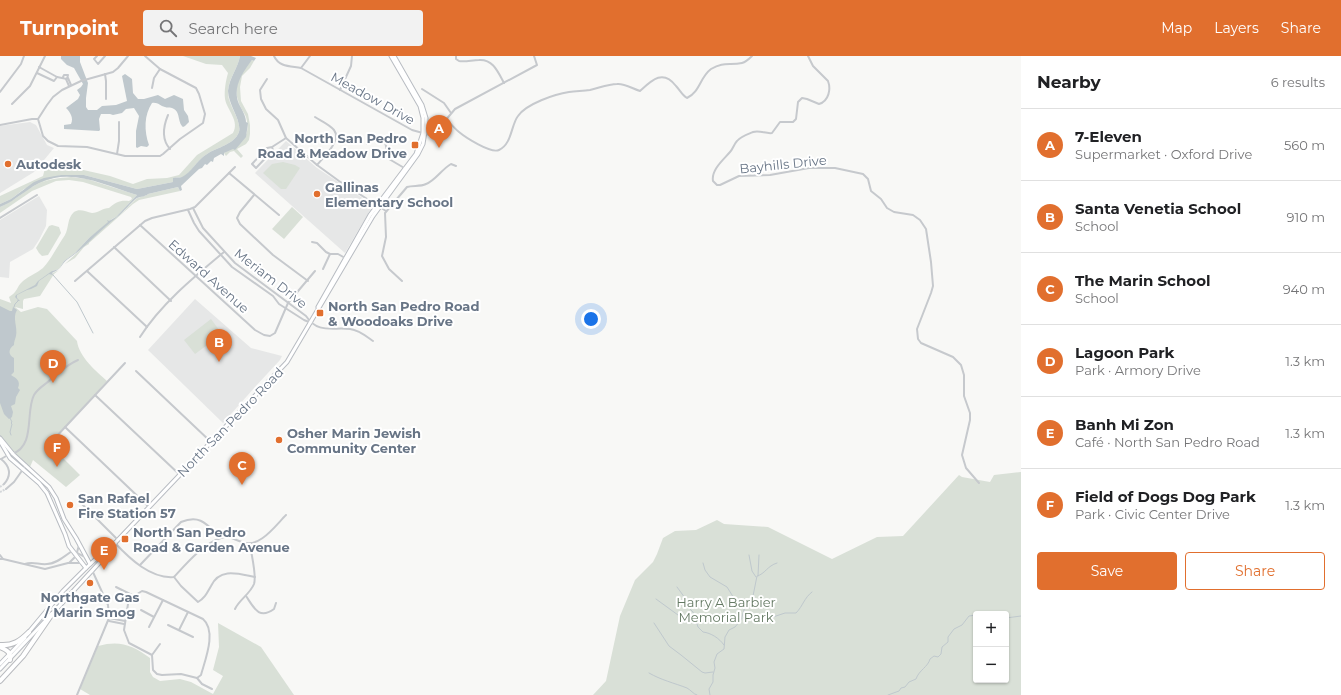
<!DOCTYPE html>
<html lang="en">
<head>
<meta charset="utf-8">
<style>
  body { margin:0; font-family:Montserrat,sans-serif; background:#f2f2f2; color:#202124 }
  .controls { position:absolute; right:12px; bottom:12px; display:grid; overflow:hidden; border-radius:4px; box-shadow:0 1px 3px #0004 }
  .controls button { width:36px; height:36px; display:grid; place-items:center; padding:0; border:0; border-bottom:1px solid #e0e0e0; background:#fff; color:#202124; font:20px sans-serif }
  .you { position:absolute; left:591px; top:263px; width:14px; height:14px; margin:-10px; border:3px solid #fff; border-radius:50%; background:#1a73e8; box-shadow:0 0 0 6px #1a73e833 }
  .badge { display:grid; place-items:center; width:26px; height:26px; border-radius:50%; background:#e16f2e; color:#fff; font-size:13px; font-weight:700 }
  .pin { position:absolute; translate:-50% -33px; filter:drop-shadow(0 1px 2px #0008) }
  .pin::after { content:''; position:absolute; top:21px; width:14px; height:12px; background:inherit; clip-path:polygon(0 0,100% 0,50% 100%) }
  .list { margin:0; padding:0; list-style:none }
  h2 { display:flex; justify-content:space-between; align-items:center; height:52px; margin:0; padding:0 16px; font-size:17px }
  h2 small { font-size:13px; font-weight:400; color:#757577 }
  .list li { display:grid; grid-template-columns:26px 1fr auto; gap:12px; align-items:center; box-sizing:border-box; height:72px; padding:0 16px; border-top:1px solid #e0e0e0 }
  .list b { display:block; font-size:15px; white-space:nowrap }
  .list p { margin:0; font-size:13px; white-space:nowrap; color:#757577 }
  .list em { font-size:13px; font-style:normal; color:#757577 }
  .actions { display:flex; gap:8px; padding:12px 16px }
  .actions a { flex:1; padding:9px 0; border:1px solid #e16f2e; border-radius:4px; text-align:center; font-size:14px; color:#e16f2e }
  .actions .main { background:#e16f2e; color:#fff }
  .icon { flex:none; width:22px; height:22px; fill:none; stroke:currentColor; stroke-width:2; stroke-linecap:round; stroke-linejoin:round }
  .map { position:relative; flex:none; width:1021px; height:639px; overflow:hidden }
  header { display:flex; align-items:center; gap:24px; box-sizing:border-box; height:56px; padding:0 20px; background:#e16f2e; color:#fff }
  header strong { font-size:19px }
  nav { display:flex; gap:22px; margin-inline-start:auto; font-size:14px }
  .search { width:280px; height:36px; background:#f2f2f2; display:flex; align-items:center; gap:10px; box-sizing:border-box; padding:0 14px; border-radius:4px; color:#757577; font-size:15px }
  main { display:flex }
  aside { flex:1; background:#fff }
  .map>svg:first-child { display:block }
</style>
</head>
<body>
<header>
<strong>Turnpoint</strong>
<div class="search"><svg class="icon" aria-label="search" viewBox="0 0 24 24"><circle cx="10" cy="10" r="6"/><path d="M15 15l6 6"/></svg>Search here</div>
<nav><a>Map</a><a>Layers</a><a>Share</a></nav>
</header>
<main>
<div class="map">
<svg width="1021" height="639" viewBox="0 0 1021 639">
  <rect width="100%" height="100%" fill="#f8f8f6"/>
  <g fill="#e6e7e7">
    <polygon points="30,66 36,69 47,89 54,92 34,116 0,137 0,70"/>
    <polygon points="286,85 317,112 373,149 345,197 255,117"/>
    <polygon points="39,140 47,154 46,170 39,184 33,193 10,206 9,222 0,221 0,164"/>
    <polygon points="195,243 251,292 282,300 280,304 255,331 223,367 148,294"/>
  </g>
  <g fill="#d9e0d7" fill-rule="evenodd">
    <path d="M183 0H240C238 13 227 24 228 38 229 50 242 65 239 76 234 89 217 91 207 98 197 104 191 117 183 121 180 122 177 121 174 122L173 126 137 133 84 119H61L24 133 11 143 0 148V140L43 120 45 112 48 111 79 113 110 120 133 128 147 123 167 122 179 119 197 99 233 77C240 65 227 54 225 43 224 34 226 24 228 17L222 9 206 8Z"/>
    <path d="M252 4 254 5 250 12 242 20 240 31 241 45 248 58 250 69V78L249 84 246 88 237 93 243 100 241 102 234 95 230 96 226 100 224 97C239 89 252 82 246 61 244 56 239 50 238 44 233 30 242 14 252 4Z"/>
    <polygon points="283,106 295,109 300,112 286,133 281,133 263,117 272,108"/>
    <path d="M71 121 87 123 137 139 116 161 112 163 102 172 89 182 75 197 64 205 59 213 52 215 51 218 59 214 54 218 40 240 24 243 23 245V253L15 251 21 256 38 251 47 253 77 285C79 301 96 315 107 325L50 387 60 395 59 398 80 419 66 431 33 404 30 411C18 402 9 393 0 382V243L11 247 9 241C18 236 16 231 23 225 29 220 37 217 43 212 52 202 58 189 65 179 69 172 67 162 74 156 80 152 86 156 92 157 98 157 103 152 109 152 116 146 120 144 129 145L132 143 131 141 83 126 69 124 56 125 32 135 0 157V151C14 145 24 135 37 128 48 123 60 122 71 121Z"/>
    <path d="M178 131 180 135 139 144 133 148 89 187V188L84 191 75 202 65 208 113 163C122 159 128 150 136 143 140 140 144 141 148 138Z"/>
    <polygon points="292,151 303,161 284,183 272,173"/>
    <polygon points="52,169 59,171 61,177 48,199 42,200 39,197 36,192 49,170"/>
    <polygon points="211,263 222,278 195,298 184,284"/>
    <path d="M1021 416V639H593L606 625 620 560 635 524 653 506 657 498 663 482 675 475 696 474 717 464 724 468 768 471 832 503 877 481 903 480 959 419 962 421 990 426 994 419ZM976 558H1006V624H976Z"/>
    <path d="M218 567 261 591 294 639H90L80 633 98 590C120 584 132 589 150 602V616L153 621 160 625 180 623 191 626 213 638 223 620 213 614 219 591Z"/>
  </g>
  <g fill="#bfc8cd">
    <path d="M61 0H80V6L88 27 86 42V51L88 54H97L102 50 116 49 127 45 122 20 125 18 132 23 133 37 138 43H144L158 39 165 43 174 39 183 43 184 54 188 60 189 66 185 70 183 71C177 66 181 55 172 52 169 51 167 52 165 51 160 50 158 46 152 47 144 59 144 75 149 89L147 91 141 90 137 92 136 91V75L139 60 134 52 126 53 122 57 113 59 110 58H101L99 63 100 74 99 75 64 73V69L71 68C74 62 70 56 66 52L78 43 80 39 77 34 81 31 83 28 74 12 67 9 61 3Z"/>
    <path d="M240 0H251L256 2 254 5 252 4C242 17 232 32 239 48 242 54 246 60 246 66L248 67 246 81 235 94 233 93 224 97V100L221 98 214 102 213 106 211 105 207 109 205 108 202 112 199 113 181 130 182 134 180 135 178 131 148 138C145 141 141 140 137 142 132 145 123 157 117 161 100 174 86 191 68 203 61 208 63 212 52 217L53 219 49 218 39 225 37 230 31 233 27 234 17 239V242L20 245H17L18 244 15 241 16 239 35 229 38 225 52 215 59 213 64 205 75 197 89 182 108 166 107 164 109 165 116 161 137 139C105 130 73 111 39 127 31 131 24 137 16 142 11 146 6 148 0 151V148L11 143 34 126 44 122 61 119H84L137 133 173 126V122C177 121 179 122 182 121 191 117 197 104 207 98 217 91 234 89 239 76 242 65 228 48 228 35 229 22 238 12 240 0Z"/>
    <path d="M0 250 10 255H12L13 251 17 254C12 262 18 271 16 280 15 284 14 285 14 289 8 293 8 299 14 302V316L11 319C16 322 21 325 18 332L20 334 16 341 15 348 11 350 13 356 12 361 9 363 4 358 0 347Z"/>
  </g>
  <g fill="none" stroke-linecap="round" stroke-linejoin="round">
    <g stroke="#bfc8cd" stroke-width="1">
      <polyline points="53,219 77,246 93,277"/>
      <polyline points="14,251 15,248 18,245"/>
      <polyline points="10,362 12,366 11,367 12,368 10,376 11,379"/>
      <polyline points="749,499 752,515 756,521"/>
      <polyline points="703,507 705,514 710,521 727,531 737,547 743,553"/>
      <polyline points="758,520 759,499"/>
      <path d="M677 531 685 542 689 552 693 556 698 571 703 576C711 577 719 582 724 589"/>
      <polyline points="656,543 678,559 693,567 696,567"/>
      <polyline points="978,558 981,558"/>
      <path d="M743 562 745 560H750L761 564 770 562 785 557H796C803 550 804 542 812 536"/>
      <polyline points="1006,562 1021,560"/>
      <polyline points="654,567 669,590 681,599 702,616 705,617 713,616"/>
      <path d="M649 617C661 624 674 627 687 632 691 634 693 638 697 639"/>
      <path d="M710 639 709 633 713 626V619L715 612 714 606 717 598 724 593 725 581 729 574 735 571 741 564 744 554 750 543 753 540 757 520C765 518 767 510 777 507"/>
      <path d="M888 639 899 635 901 632 905 631 909 626 916 623C919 614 928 611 930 603L934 600 938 601 941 598 942 591 948 586V581L954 573 962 569 969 560 976 559"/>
    </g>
    <g stroke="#d4d7da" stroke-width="2" stroke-dasharray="2 1" stroke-linecap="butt">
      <polyline points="0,431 4,428"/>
      <polyline points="0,436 6,433"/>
    </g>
    <defs>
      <g id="secondary">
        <polyline points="318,251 370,159 416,98 423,77 423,62 420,50 391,0"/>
        <polyline points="0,382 13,398 49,431 56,442 64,463 76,482 90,508"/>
        <polyline points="0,385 10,402 39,427 47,437 65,478 69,490 86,512"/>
        <polyline points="51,559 113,492 115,487 287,306 373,160 418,98 423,88 426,69 426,62 422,49 394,0"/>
        <polyline points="28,577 63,535 86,512 111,489 115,487"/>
        <polyline points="0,608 25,582"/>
        <polyline points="0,613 47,563"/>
      </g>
      <g id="highway">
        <path d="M0 589C13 590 20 585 29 576"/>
        <path d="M0 591C7 594 11 596 10 604"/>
        <polyline points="0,625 23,600 52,558"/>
      </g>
    </defs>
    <use href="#secondary" stroke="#b8bcc2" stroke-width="5"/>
    <use href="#highway" stroke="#b9bbbf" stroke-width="6"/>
    <g stroke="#c6c9cd" stroke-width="2">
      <polyline points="97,0 94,3 98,8 105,0"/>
      <path d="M274 0C279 11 290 10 301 12L412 74 430 79 434 78 455 53 537 9 534 0"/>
      <path d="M456 0V3L459 5C466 6 472 4 479 4 493 3 498 16 504 27"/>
      <path d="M808 0 813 10 828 25C831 33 829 45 819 48L807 43 802 42 798 46 796 63 793 66H780L772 77C766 78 760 74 753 76 748 78 740 81 737 85 734 88 733 93 730 96 723 104 711 114 713 125L717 129H720L739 120 770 119 809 112H835L863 118 868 123 871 135 881 143 887 152 894 156 913 159 920 164 926 173 931 206 933 230 931 237 917 273 918 283 921 287 953 301 961 309 964 319V340L970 357V364L962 399 966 412 979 427"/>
      <polyline points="39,11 57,21 67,23 68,19 64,19 63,21"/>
      <polyline points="301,12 310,0"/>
      <polyline points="37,17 54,25 57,21"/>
      <polyline points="105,18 106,25 106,43"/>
      <polyline points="68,22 71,29"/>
      <polyline points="66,23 69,30"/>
      <polyline points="267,23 260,34 261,43 266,53 278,64 286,82 317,109 339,125 386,155"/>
      <polyline points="152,32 154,22 160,13"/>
      <polyline points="422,33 444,47 451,57"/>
      <polyline points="340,34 351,10 352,0"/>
      <polyline points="0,36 21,8 24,0"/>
      <polyline points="12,48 30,30 45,0"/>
      <path d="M168 59C163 71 161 83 170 93"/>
      <path d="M315 61C321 65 329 68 334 74 342 84 324 101 317 109"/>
      <polyline points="38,63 43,80 48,85 58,90 87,91 125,100 160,100 163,98 180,83 203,67 205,58 199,38 196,32 160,13 145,0"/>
      <polyline points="38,63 47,49 53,41 62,34 81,25 113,16 118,12 128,0"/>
      <path d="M446 63C450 67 454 72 459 76 465 81 491 98 499 94 512 88 511 69 518 60 526 48 555 38 569 36 576 35 583 35 590 34 599 32 608 28 617 28 624 27 633 33 640 35 652 24 663 13 676 30 680 34 682 39 687 42 700 36 700 21 711 13 724 5 730 10 742 7 746 6 749 3 752 0"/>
      <polyline points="0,69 32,63 38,63"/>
      <polyline points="367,88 374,80 381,81 385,86 389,103 406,113"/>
      <polyline points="272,91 273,94 256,112 252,108 267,92 272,91 286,82"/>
      <polyline points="117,98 119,85 119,66"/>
      <polyline points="229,117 279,159"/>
      <polyline points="254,139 240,156 237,162 240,168 273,199 308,225"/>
      <path d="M193 152 203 172 235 207 306 260C318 278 332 271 350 273 359 274 366 280 373 285"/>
      <polyline points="188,154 194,167 199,175 232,211 273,240 279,248 304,264 309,266"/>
      <polyline points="0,162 37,139"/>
      <polyline points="140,169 255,274 264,279 270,280 275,277 288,247 315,215"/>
      <polyline points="312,186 317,187 326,196 330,198 338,198 345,202"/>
      <polyline points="114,191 171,245"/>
      <polyline points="323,213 330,198"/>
      <polyline points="87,215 147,271"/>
      <polyline points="75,225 145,165 152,162 190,153 195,151 235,111"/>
      <path d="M402 225 389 213 382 200 386 181 385 157 407 131C413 129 420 131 426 128 435 125 442 113 451 108L456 110"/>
      <path d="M140 281C161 248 194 221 224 196"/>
      <polyline points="136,315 211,386"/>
      <polyline points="95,339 180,419"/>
      <polyline points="65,371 149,451"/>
      <polyline points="54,383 125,307"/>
      <path d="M12 398C36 390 25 356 34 339 38 332 45 329 50 324 60 316 66 309 78 304"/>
      <polyline points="1,403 8,399"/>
      <path d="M1 403C10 410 12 419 4 428"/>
      <polyline points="6,433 14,426 26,409"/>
      <polyline points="78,444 118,484"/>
      <path d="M115 487C130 503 151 523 174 521 186 508 204 487 221 482 230 479 234 484 242 486 259 493 275 470 286 459"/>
      <polyline points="0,499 3,503"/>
      <polyline points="0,503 3,503 45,513 68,507 81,507"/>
      <polyline points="69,507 76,500 79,489"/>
      <path d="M25 508C33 505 39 509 47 508 56 508 65 500 72 495 77 495 80 500 86 501"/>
      <path d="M140 509 181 466C201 458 207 469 221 482"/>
      <path d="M174 521 181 530 198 546C205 542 207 537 211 530 220 511 239 518 255 521"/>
      <polyline points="116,531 134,540"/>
      <path d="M142 535 146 536 203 563C217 575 205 604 201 619L197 622 181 618 162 619 157 618 153 614 152 599 129 587 124 574 128 548 131 542Z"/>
      <path d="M246 540C254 552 259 564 274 553L276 547"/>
      <path d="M235 553C239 544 250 538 254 528 257 519 251 498 250 488"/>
      <polyline points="141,554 154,561"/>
      <polyline points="109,562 125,565"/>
      <polyline points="109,565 124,568"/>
      <polyline points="168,569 193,581"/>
      <polyline points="149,571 163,544"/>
      <polyline points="179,574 188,556"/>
      <polyline points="152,599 160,588"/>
      <polyline points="197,622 202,628 212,633"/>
      <polyline points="77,639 109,562 108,549 92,514"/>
    </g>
    <use href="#secondary" stroke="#fff" stroke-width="3"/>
    <use href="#highway" stroke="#fff" stroke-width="4"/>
  </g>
  <g fill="#e16f2e" stroke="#fff" stroke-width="1.5">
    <rect x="411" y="85" width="8" height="8" rx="2"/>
    <circle cx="8" cy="108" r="4"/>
    <circle cx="317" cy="138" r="4"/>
    <rect x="316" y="253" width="8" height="8" rx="2"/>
    <circle cx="279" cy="384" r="4"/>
    <circle cx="70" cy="449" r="4"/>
    <rect x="121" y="479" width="8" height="8" rx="2"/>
    <circle cx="90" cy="527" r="4"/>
  </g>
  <g text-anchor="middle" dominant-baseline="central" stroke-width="4" stroke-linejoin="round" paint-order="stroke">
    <g font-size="13" fill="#687586" stroke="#fff">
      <text transform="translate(373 42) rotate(29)">Meadow Drive</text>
      <text transform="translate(783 108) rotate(-6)">Bayhills Drive</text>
      <text transform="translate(209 220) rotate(42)">Edward Avenue</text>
      <text transform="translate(271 222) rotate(38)">Meriam Drive</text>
      <text transform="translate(230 366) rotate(-46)">North San Pedro Road</text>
    </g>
    <g font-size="13" font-weight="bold" fill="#687586" stroke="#fff" text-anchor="start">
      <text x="407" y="82" text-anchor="end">North San Pedro<tspan x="407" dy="15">Road &amp; Meadow Drive</tspan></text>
      <text x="16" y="108">Autodesk</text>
      <text x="325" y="131">Gallinas<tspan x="325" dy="15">Elementary School</tspan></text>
      <text x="328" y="250">North San Pedro Road<tspan x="328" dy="15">&amp; Woodoaks Drive</tspan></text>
      <text x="287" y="377">Osher Marin Jewish<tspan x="287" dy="15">Community Center</tspan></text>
      <text x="78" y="442">San Rafael<tspan x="78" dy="15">Fire Station 57</tspan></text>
      <text x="133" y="476">North San Pedro<tspan x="133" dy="15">Road &amp; Garden Avenue</tspan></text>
      <text x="90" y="541" text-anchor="middle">Northgate Gas<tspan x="90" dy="15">/ Marin Smog</tspan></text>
    </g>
    <g font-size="13" fill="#647963" stroke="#fff">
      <text x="726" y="546">Harry A Barbier<tspan x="726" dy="15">Memorial Park</tspan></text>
    </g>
  </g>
</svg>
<div class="controls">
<button>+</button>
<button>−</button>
</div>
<div class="you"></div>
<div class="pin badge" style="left:439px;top:92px">A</div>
<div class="pin badge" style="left:219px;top:306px">B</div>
<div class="pin badge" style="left:242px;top:429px">C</div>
<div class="pin badge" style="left:53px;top:327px">D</div>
<div class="pin badge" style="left:104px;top:514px">E</div>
<div class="pin badge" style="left:57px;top:411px">F</div>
</div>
<aside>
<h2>Nearby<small>6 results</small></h2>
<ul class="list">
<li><span class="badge">A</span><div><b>7-Eleven</b><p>Supermarket · Oxford Drive</p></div><em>560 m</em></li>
<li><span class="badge">B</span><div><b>Santa Venetia School</b><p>School</p></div><em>910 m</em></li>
<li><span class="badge">C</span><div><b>The Marin School</b><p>School</p></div><em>940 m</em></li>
<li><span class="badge">D</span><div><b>Lagoon Park</b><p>Park · Armory Drive</p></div><em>1.3 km</em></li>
<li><span class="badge">E</span><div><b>Banh Mi Zon</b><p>Café · North San Pedro Road</p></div><em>1.3 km</em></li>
<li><span class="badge">F</span><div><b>Field of Dogs Dog Park</b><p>Park · Civic Center Drive</p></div><em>1.3 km</em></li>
</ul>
<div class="actions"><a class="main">Save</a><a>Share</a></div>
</aside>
</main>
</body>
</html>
